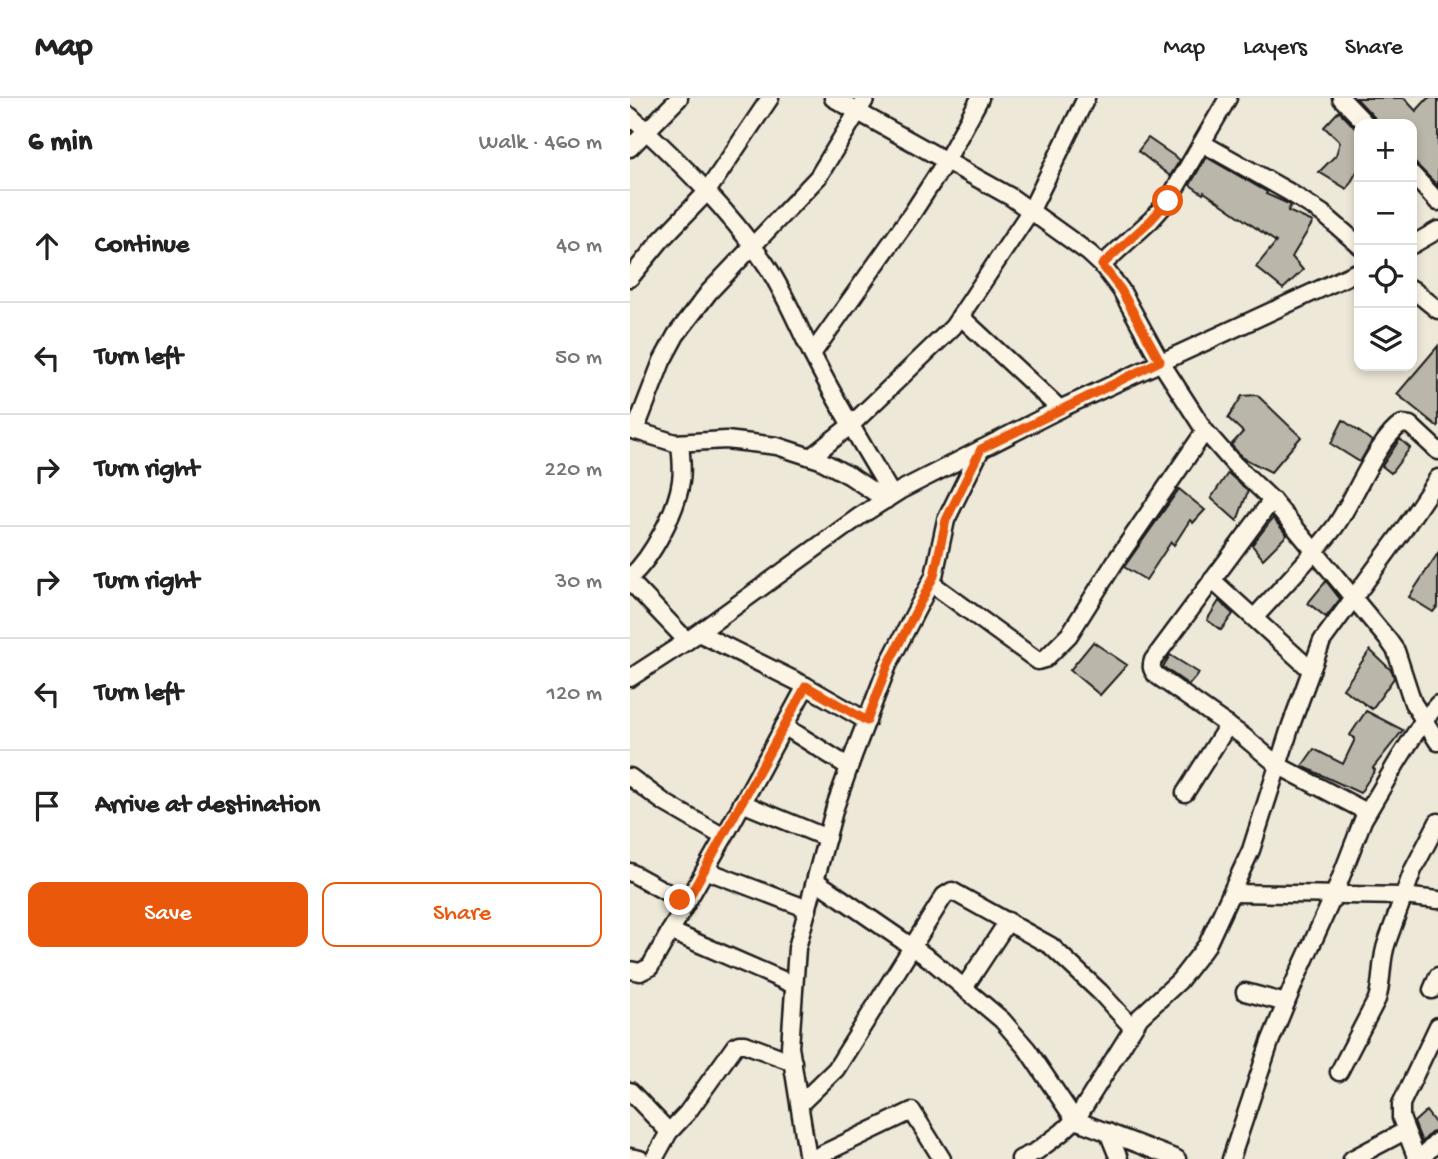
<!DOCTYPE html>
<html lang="en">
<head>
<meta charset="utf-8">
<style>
  body { margin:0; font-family:"Gochi Hand",sans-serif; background:#f2f2f2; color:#222 }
  .controls { position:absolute; right:21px; top:21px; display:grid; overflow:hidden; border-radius:14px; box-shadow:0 4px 10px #0003 }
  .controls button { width:63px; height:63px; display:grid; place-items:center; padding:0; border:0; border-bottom:2px solid #e0e0e0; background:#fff; color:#222; font:35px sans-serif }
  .stop { position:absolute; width:21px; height:21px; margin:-16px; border:5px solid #ea580c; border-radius:50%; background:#fff }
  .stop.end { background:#ea580c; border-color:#fff; box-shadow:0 2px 7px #0008 }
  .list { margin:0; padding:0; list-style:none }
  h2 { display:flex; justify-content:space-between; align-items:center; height:91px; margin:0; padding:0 28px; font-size:30px }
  h2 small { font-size:23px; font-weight:400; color:#767676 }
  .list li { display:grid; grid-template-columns:46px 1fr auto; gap:21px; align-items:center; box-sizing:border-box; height:112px; padding:0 28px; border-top:2px solid #e0e0e0 }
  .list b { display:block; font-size:26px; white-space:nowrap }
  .list em { font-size:23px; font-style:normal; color:#767676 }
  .actions { display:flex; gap:14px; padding:21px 28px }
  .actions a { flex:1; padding:16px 0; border:2px solid #ea580c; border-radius:14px; text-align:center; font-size:24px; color:#ea580c }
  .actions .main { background:#ea580c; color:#fff }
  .icon { flex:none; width:38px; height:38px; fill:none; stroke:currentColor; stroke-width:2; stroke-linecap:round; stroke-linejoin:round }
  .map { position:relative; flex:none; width:808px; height:1061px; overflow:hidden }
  header { display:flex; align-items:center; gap:42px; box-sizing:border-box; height:98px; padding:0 35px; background:#fff; border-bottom:2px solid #e0e0e0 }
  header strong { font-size:33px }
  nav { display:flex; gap:38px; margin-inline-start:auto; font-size:24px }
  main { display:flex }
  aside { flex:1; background:#fff }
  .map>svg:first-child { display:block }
</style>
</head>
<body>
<header>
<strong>Map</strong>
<nav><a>Map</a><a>Layers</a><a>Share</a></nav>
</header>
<main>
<aside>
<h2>6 min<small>Walk · 460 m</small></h2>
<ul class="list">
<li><svg class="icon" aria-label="ahead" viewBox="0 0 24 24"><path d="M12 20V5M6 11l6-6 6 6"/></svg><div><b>Continue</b></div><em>40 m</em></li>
<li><svg class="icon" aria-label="left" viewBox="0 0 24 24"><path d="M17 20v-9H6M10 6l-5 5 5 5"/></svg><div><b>Turn left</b></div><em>50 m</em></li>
<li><svg class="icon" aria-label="right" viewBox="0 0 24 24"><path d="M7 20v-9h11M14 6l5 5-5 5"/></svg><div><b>Turn right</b></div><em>220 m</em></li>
<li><svg class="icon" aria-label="right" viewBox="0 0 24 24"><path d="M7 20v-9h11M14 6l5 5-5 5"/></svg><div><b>Turn right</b></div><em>30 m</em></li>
<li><svg class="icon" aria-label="left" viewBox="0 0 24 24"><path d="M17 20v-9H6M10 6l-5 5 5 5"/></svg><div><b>Turn left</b></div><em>120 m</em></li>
<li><svg class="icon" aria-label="arrive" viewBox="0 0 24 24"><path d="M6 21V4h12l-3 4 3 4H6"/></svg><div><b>Arrive at destination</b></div></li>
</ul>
<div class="actions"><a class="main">Save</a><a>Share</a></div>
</aside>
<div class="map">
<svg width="808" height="1061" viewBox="0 0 808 1061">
  <rect width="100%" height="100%" fill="#eee8d9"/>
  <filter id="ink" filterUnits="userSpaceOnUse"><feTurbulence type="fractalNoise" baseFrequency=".0143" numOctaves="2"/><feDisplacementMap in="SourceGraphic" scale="14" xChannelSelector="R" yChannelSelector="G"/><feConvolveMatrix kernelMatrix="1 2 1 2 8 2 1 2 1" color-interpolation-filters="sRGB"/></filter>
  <g filter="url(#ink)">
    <g fill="#bab6aa" stroke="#1c1c1c" stroke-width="2">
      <polygon points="726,0 774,0 786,13 798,0 808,0 808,88 782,62 782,26 746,26 744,19"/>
      <polygon points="709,13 729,34 729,70 717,91 689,74 706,57 710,44 694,29"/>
      <polygon points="518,40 550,62 540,78 508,53"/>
      <polygon points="576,59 637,94 636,96 661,107 658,113 683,124 662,159 673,172 653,191 626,169 646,144 574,94 573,96 560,87"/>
      <polygon points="808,248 808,329 767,296"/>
      <polygon points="627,297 671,339 641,374 613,360 601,347 613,334 598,320 612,298"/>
      <polygon points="713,322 742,343 730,364 701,346"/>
      <polygon points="770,341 780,350 761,375 752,368"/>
      <polygon points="598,375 618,393 607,423 581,400"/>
      <polygon points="549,391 575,412 563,425 560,422 544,447 541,444 516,482 494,469"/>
      <polygon points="643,420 657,437 633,461 622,447"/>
      <polygon points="808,455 808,508 803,514 779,499"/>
      <polygon points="696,483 710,501 696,519 678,505"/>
      <polygon points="589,503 603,516 591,532 577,522"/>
      <polygon points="463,544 497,567 470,597 440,572"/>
      <polygon points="740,552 762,573 764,580 742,611 713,591"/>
      <polygon points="540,557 569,575 559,587 533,569"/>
      <polygon points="736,613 773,632 743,670 745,672 730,695 672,668 684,651 713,666 725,641 720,637"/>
      <polygon points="796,1013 808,1029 808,1033 801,1035 792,1044 784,1024"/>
    </g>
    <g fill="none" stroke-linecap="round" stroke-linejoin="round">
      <defs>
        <g id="street">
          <polyline points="203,0 381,99 459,155 472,167 491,192 530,263 575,333 604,366 642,402 759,543 766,553 783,605 808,644"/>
          <polyline points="711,0 736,26"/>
          <path d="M0 18C49 63 99 112 137 168 156 197 168 228 183 258 207 306 235 351 262 397"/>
          <polyline points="572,45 659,94 692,115 729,147"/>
          <polyline points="0,50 49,0"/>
          <polyline points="782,76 808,104"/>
          <polyline points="782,147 808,132"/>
          <polyline points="472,167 521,122 538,103 598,0"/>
          <polyline points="0,180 31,142 76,95 140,0"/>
          <polyline points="782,191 808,212"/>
          <polyline points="330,218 430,311"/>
          <polyline points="182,256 283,114 316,63 350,0"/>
          <polyline points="0,331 45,345 96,342 147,348 190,362 220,378 256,402"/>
          <polyline points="5,333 32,263 46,237 79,194 188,79 236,0"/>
          <polyline points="181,359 221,327 323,229 401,112 456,0"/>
          <path d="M642 402 523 562C521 568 521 571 526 577L613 638 649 668 737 714"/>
          <path d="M0 479C22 460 47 412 51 383 53 371 51 357 50 345"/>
          <polyline points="582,482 680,571"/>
          <polyline points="0,483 57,543"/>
          <polyline points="301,485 408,563 415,561 439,537 485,464 575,333"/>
          <path d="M624 520C651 490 679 462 704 430 723 405 747 341 772 326L780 327 808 353"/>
          <polyline points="69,535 176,588 237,623"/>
          <polyline points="0,580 57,543 230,418 271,392 434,309 729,173"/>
          <polyline points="154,628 219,669"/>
          <polyline points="0,679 35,705 94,739"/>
          <polyline points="555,695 598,627"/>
          <polyline points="112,705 197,740"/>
          <polyline points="75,772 178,811"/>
          <polyline points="0,774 56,805"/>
          <polyline points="186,783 301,862 372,922 397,951 445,1022 547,1061"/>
          <polyline points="602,795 773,798 808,802"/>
          <polyline points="40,833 164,887"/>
          <polyline points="0,872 10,874 20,869 99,730 176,588"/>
          <polyline points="334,890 378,823"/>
          <polyline points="802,892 808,878"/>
          <polyline points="615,894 656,905"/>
          <path d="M709 974 747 901C753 883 750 862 757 844L783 772 808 724"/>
          <polyline points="0,993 39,1034"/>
          <polyline points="170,1006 206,971 314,798 322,793 421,848 470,894 502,929"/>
          <polyline points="478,1034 489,1061"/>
          <polyline points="0,1059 10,1061"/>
          <polyline points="24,1061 39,1034 57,1015 105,948 109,946 115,946 163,964"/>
          <polyline points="178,1061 160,949 167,850 205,709 223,658 258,567 304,478 316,422 351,351"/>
          <polyline points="182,1061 282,1013 312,1061"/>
          <polyline points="390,1061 407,1053 431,1035 447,1020 510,919 549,883 577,847 621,752 661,627 692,543 772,434 808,380"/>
          <polyline points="601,1061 640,944 665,883 704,797 733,722 769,661 793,623 808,606"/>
          <polyline points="722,1061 775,1033"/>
          <polyline points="787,1061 771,1020 771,1006 808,928"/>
          <polyline points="790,1061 808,1043"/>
        </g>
      </defs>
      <use href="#street" stroke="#1c1c1c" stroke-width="21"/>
      <use href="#street" stroke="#fcf5e5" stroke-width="16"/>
    </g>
  </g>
  <g fill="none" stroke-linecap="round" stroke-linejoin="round" filter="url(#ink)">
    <polyline stroke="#ea580c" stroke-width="9" points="50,802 56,805 176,588 237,623 258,567 304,478 316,422 351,351 530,263 491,192 472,167 521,122 538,103"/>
  </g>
</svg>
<div class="controls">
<button>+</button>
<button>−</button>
<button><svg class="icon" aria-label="locate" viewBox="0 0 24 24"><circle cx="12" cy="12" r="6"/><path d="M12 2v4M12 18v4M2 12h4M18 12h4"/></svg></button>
<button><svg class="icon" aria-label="layers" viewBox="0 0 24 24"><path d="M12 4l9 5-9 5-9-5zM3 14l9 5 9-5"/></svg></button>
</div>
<div class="stop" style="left:538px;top:103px"></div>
<div class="stop end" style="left:50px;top:802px"></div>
</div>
</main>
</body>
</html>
